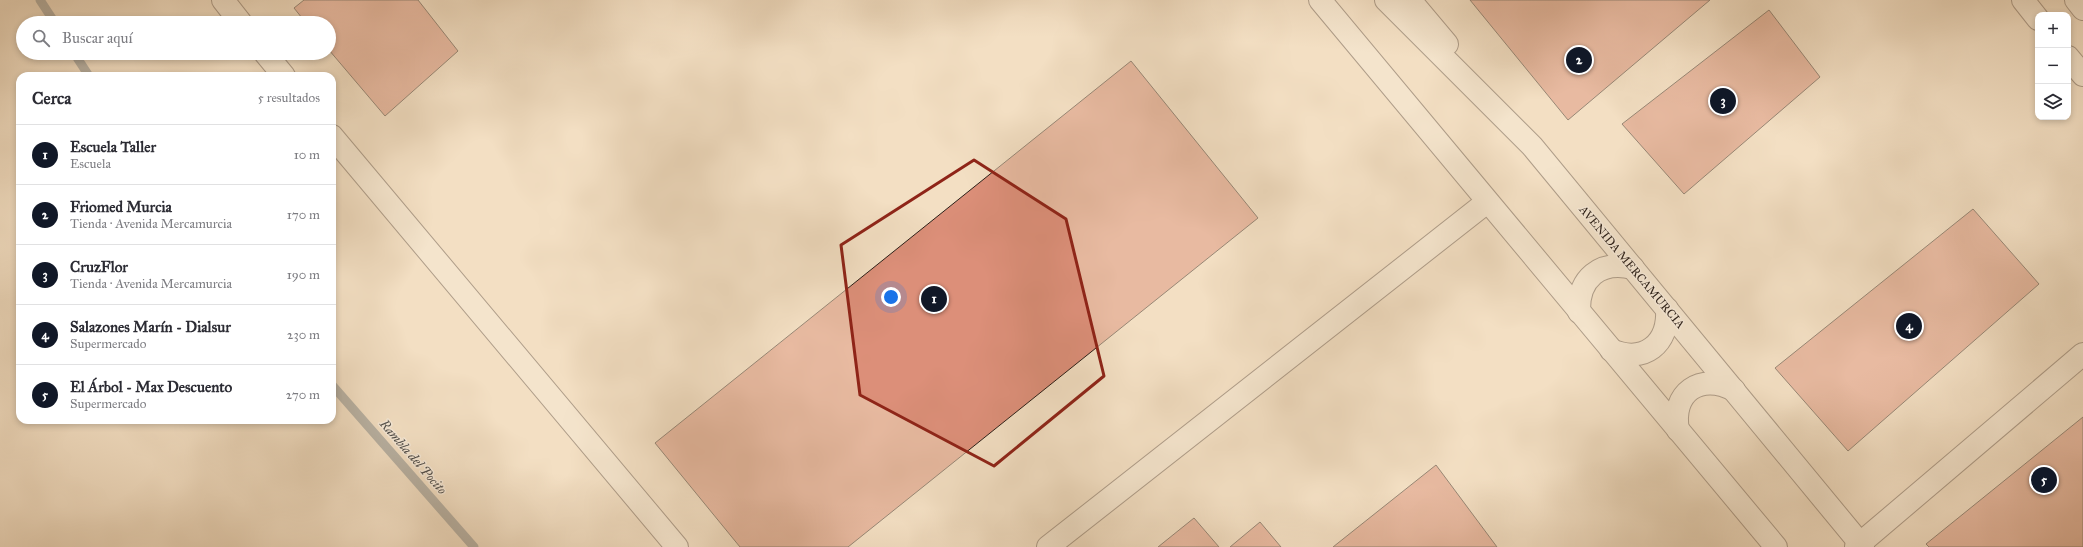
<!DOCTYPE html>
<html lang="es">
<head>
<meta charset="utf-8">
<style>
  body { margin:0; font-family:"IM FELL Great Primer",serif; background:#f7f7f7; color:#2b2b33 }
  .controls { position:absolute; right:12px; top:12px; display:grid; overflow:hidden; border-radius:8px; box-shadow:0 2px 6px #0003 }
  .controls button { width:36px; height:36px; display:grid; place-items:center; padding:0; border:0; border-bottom:1px solid #e1e1e2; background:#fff; color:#2b2b33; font:20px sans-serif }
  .you { position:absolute; left:891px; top:297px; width:14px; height:14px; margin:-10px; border:3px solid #fff; border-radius:50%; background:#1a73e8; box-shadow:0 0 0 6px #1a73e833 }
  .badge { display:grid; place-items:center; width:26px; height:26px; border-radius:50%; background:#111827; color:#fff; font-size:13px; font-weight:700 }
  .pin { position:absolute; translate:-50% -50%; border:2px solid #fff; box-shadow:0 1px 4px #0006 }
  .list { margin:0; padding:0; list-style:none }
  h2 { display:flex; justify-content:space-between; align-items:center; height:52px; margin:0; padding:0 16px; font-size:17px }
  h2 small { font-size:13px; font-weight:400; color:#7c7c81 }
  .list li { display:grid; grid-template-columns:26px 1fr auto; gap:12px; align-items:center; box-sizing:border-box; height:60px; padding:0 16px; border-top:1px solid #e1e1e2 }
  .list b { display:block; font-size:15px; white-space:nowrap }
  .list p { margin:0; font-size:13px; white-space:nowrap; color:#7c7c81 }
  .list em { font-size:13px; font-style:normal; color:#7c7c81 }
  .icon { flex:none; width:22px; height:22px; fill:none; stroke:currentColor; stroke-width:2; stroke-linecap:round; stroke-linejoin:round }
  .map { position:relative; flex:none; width:2083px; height:547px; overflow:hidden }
  .search { position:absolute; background:#fff; box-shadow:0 2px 6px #0003; left:16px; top:16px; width:320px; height:44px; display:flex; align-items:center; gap:10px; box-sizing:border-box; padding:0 14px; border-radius:22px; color:#7c7c81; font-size:15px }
  .panel { position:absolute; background:#fff; box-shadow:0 2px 6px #0003; left:16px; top:72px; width:320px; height:352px; border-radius:12px }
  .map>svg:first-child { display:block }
</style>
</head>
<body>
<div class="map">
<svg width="2083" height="547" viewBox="0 0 2083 547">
  <rect width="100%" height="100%" fill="#f3dfc3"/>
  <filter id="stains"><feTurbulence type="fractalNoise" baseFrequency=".005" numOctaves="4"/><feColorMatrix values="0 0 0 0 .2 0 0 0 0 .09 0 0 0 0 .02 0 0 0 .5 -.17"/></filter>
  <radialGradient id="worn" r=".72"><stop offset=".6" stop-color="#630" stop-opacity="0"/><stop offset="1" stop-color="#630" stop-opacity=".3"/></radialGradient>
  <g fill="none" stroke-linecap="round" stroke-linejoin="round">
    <g stroke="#727b7c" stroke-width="9">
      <polyline points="40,0 55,23"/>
      <polyline points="74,53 89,76"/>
      <polyline points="332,385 474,547"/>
    </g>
  </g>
  <g fill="#dc8f79" stroke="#2b1f18">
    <polygon points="304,0 418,0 458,51 385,116 329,50 329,23 306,23 294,8"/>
    <polygon points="1470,0 1710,0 1568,120"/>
    <polygon points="1769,10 1820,77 1684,194 1622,124"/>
    <polygon points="1131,61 1258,218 848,547 740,547 655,443"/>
    <polygon points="1973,209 2039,284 1848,451 1775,368"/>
    <polygon points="2083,417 2083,547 1929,547 1926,544"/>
    <polygon points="1436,465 1497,547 1333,547"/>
    <polygon points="1194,518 1219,547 1158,547"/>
    <polygon points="1260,522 1281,547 1230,547"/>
  </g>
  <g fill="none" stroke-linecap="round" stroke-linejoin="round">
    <defs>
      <g id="minor">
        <polyline points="223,0 241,23"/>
        <polyline points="1320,0 1776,547"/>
        <polyline points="1386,0 1532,146 1863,547"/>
        <polyline points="1410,0 1447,44"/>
        <polyline points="2023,0 2038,19"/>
        <polyline points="2076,0 2083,9"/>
        <polyline points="265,53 284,76"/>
        <polyline points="2068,57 2083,75"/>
        <polyline points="332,136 677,547"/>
        <path d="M1579 312C1578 278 1600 260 1633 268"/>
        <path d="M1611 350C1644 364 1669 344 1667 309"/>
        <path d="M1678 430C1671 393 1700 372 1734 390"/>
        <polyline points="1048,547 1487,202"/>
        <polyline points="1856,547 2083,354"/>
      </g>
    </defs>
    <use href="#minor" stroke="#5d4f43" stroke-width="24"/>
    <use href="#minor" stroke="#f7ead8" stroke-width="22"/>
  </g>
  <path d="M0 0H2083V547H0ZM974 160 1066 219 1104 376 994 466 860 395 841 245Z" fill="#f3dfc3" fill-opacity=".55" fill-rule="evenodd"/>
  <path fill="none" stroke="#8f2418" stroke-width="3" stroke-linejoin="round" d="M974 160 1066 219 1104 376 994 466 860 395 841 245Z"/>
  <g text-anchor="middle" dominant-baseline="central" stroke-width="3" stroke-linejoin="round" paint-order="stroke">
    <g font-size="12" fill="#2b1f18" stroke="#f7ead8">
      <text transform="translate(1632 267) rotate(50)">AVENIDA MERCAMURCIA</text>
    </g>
    <g font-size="13" font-style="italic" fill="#4f4d4a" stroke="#f7ead8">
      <text transform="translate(413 457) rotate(49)">Rambla del Pocito</text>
    </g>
  </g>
  <rect width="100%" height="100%" filter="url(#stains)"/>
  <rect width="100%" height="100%" fill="url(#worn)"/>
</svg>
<div class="controls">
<button>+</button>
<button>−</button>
<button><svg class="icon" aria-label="layers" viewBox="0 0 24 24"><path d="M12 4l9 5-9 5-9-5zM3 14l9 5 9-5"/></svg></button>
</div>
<div class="you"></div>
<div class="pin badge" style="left:934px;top:299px">1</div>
<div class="pin badge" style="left:1579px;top:60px">2</div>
<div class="pin badge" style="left:1723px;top:101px">3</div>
<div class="pin badge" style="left:1909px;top:326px">4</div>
<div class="pin badge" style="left:2044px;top:480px">5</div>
<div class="search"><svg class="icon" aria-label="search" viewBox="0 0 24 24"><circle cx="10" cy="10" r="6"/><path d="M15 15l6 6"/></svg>Buscar aquí</div>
<section class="panel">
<h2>Cerca<small>5 resultados</small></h2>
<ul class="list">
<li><span class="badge">1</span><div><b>Escuela Taller</b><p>Escuela</p></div><em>10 m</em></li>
<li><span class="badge">2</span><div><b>Friomed Murcia</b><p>Tienda · Avenida Mercamurcia</p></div><em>170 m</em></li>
<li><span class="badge">3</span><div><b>CruzFlor</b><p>Tienda · Avenida Mercamurcia</p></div><em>190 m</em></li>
<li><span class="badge">4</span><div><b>Salazones Marín - Dialsur</b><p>Supermercado</p></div><em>230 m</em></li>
<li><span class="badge">5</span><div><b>El Árbol - Max Descuento</b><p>Supermercado</p></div><em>270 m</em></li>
</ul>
</section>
</div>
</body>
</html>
